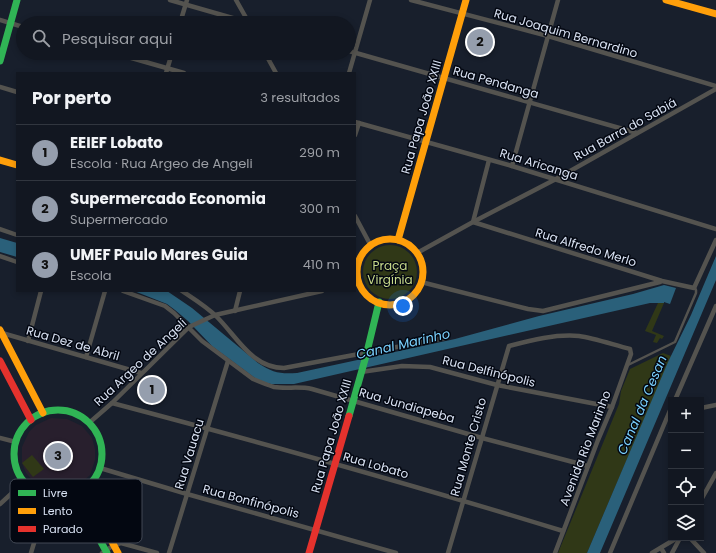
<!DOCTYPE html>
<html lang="pt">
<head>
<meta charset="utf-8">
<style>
  body { margin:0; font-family:Poppins,sans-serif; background:#1f242e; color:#f1f3f6 }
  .controls { position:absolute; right:12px; bottom:12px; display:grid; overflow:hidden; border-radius:0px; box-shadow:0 2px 6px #0003 }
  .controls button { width:36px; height:36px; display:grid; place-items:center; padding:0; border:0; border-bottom:1px solid #31363f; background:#121721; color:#f1f3f6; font:20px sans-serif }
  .you { position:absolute; left:403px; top:306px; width:14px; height:14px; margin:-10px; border:3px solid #fff; border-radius:50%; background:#1a73e8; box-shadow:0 0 0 6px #1a73e833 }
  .badge { display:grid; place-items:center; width:26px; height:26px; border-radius:50%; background:#959ead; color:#111; font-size:13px; font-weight:700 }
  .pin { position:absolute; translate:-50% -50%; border:2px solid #fff; box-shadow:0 1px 4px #0006 }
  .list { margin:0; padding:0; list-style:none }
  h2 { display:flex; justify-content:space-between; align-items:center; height:52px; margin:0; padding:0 16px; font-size:17px }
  h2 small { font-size:13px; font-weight:400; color:#9c9fa5 }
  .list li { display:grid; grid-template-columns:26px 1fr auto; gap:12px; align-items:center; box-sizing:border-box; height:56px; padding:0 16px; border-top:1px solid #31363f }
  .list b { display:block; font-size:15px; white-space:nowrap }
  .list p { margin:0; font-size:13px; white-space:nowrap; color:#9c9fa5 }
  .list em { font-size:13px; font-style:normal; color:#9c9fa5 }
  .icon { flex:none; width:22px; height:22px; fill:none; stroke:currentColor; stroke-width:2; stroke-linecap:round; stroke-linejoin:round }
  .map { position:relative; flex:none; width:716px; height:553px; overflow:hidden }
  .search { position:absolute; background:#121721; box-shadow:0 2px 6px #0003; left:16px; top:16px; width:340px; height:44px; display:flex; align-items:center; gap:10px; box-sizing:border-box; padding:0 14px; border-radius:22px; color:#9c9fa5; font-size:15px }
  .panel { position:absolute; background:#121721; box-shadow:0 2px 6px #0003; left:16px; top:72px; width:340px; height:220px; border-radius:0px }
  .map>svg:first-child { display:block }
</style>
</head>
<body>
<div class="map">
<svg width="716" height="553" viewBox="0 0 716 553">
  <rect width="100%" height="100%" fill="#181f2c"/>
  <polygon fill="#281f2d" points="51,418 67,419 82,426 92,438 95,449 95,460 90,475 78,486 68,490 57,491 47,482 41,484 35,483 26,473 22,463 22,447 29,432 36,425"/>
  <g fill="#303817">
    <circle cx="390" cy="272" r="27"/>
    <polygon points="658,303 664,303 652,331 664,336 662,339 660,338 657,343 653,342 656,335 645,331"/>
    <polygon points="663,353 671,356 587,553 558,553 619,404 621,391 630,369"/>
    <polygon points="32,455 44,469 33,477 22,463"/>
  </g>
  <g fill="#2a607a">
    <polygon points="0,238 17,243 17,257 0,252"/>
    <polygon points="716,256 716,280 600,553 587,553 668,362 691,315"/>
    <path d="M664 285 676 288 670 304 664 302V303H650L294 384H271L259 381 212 346 188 321 175 310 167 304 134 291H167L192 308 258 363C273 373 280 374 297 373L455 339 539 316 633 294Z"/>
  </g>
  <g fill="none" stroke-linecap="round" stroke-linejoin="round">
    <polyline stroke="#54534f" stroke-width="2.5" points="628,365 675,342 696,293 696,290 695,288"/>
    <g stroke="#54534f" stroke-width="4.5">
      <polyline points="170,0 250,23"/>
      <polyline points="236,0 249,23"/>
      <polyline points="411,0 548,36 716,86"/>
      <polyline points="0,20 23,27"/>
      <polyline points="180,23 187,0"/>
      <polyline points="349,51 637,133"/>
      <polyline points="114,53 184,73"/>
      <polyline points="265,53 276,73"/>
      <polyline points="166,73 172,53"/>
      <polyline points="349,73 370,0"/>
      <polyline points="0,87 17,92"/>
      <polyline points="355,122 512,166 716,229"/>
      <polyline points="355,135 359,123"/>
      <polyline points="489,160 473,222 662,281 694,288 716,240"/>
      <polyline points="512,166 558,0"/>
      <polyline points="355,216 371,246"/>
      <polyline points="0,229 17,235"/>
      <polyline points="417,253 473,222 556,179 716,89"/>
      <polyline points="0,256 17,262"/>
      <polyline points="421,282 528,309 543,311 660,282"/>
      <polyline points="355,284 359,283"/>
      <path d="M123 291 165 306 174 313 202 341 253 379C260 382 267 385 274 387 287 389 299 386 312 389L482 438 588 466"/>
      <path d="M182 291C194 299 207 307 217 317 237 337 252 368 284 368L445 338"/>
      <polyline points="235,311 240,291"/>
      <polyline points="2,333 141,373"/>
      <polyline points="28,341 41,291"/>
      <polyline points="86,357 105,291"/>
      <polyline points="361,372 402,366 430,367 497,385 612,407"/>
      <polyline points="675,400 716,306"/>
      <path d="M112 403C263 443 414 485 563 531"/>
      <polyline points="701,408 716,405"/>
      <polyline points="89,423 112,403 189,327 215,315 322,291"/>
      <polyline points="0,438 16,442"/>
      <polyline points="100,468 187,494 396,553"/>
      <polyline points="701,500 716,473"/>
      <polyline points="0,504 24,482"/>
      <polyline points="690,538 704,553"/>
      <polyline points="661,548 664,553"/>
      <polyline points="31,553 48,497"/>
      <polyline points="102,553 114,545 121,543 157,553"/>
      <polyline points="169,553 228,361"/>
      <path d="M448 553 509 346C532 340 555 334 579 336 594 338 614 345 630 349L631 354 612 407 598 440 555 553"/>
      <polyline points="610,553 671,408"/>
      <polyline points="652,553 677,538"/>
      <polyline points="672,553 680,538"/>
    </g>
    <g stroke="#30b455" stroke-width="7">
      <polyline points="0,61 17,0"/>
      <circle cx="58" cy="454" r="44"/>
      <polyline points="349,416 366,356 379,302"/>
      <polyline points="75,495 107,553"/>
    </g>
    <g stroke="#ff9f0a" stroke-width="7">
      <polyline points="666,0 716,14"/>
      <polyline points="0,160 17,165"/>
      <circle cx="390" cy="272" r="33"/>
      <polyline points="398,240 466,0"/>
      <polyline points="0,330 43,413"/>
      <polyline points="84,490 118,553"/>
    </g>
    <g stroke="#e5322d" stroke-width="7">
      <polyline points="0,361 31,420"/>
      <polyline points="309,553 349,416"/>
    </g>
  </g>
  <g text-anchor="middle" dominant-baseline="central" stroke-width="3" stroke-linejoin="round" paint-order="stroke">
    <g font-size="12" fill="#d9e2f3" stroke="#030711">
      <text transform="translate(566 33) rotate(16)">Rua Joaquim Bernardino</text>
      <text transform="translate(496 82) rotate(16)">Rua Pendanga</text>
      <text transform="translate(421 117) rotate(-74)">Rua Papa João XXIII</text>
      <text transform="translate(625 129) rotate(-29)">Rua Barra do Sabiá</text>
      <text transform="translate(539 164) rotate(17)">Rua Aricanga</text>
      <text transform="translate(586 247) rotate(17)">Rua Alfredo Merlo</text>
      <text transform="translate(73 343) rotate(16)">Rua Dez de Abril</text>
      <text transform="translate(140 362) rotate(-43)">Rua Argeo de Angeli</text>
      <text transform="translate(489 371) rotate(14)">Rua Delfinópolis</text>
      <text transform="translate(407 405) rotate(16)">Rua Jundiapeba</text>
      <text transform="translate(331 436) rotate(-74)">Rua Papa João XXIII</text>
      <text transform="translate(468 447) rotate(-74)">Rua Monte Cristo</text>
      <text transform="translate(585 448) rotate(-69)">Avenida Rio Marinho</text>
      <text transform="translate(189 454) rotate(-73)">Rua Vauacu</text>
      <text transform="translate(376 465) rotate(16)">Rua Lobato</text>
      <text transform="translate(251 501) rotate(15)">Rua Bonfinópolis</text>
    </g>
    <g font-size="12" fill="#c8db8b" stroke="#030711">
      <text x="390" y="265">Praça<tspan x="390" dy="14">Virgínia</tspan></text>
    </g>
    <g font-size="13" font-style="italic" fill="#7bd2ff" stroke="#030711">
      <text transform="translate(403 344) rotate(-13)">Canal Marinho</text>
      <text transform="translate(642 405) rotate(-67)">Canal da Cesan</text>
    </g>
  </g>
  <rect x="10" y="479" width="132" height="64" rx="6" fill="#030711" stroke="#434955" stroke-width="1"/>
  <rect x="18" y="490" width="18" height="6" fill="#30b455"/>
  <rect x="18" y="508" width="18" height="6" fill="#ff9f0a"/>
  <rect x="18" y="526" width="18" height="6" fill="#e5322d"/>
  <g font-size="11" fill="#d9e2f3">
    <text x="43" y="497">Livre</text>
    <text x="43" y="515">Lento</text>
    <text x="43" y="533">Parado</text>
  </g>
</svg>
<div class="controls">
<button>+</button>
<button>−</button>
<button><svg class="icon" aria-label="locate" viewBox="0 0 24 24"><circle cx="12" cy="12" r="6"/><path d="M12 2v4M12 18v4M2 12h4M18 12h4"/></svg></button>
<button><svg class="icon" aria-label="layers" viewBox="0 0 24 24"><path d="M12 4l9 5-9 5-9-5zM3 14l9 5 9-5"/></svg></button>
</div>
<div class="you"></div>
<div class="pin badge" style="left:152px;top:390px">1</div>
<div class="pin badge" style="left:480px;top:42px">2</div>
<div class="pin badge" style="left:58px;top:456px">3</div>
<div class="search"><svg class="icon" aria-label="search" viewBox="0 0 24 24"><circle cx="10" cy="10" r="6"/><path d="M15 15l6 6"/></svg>Pesquisar aqui</div>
<section class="panel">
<h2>Por perto<small>3 resultados</small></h2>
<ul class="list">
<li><span class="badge">1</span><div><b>EEIEF Lobato</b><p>Escola · Rua Argeo de Angeli</p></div><em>290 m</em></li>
<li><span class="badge">2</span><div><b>Supermercado Economia</b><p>Supermercado</p></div><em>300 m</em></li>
<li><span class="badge">3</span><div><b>UMEF Paulo Mares Guia</b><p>Escola</p></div><em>410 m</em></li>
</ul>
</section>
</div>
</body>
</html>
